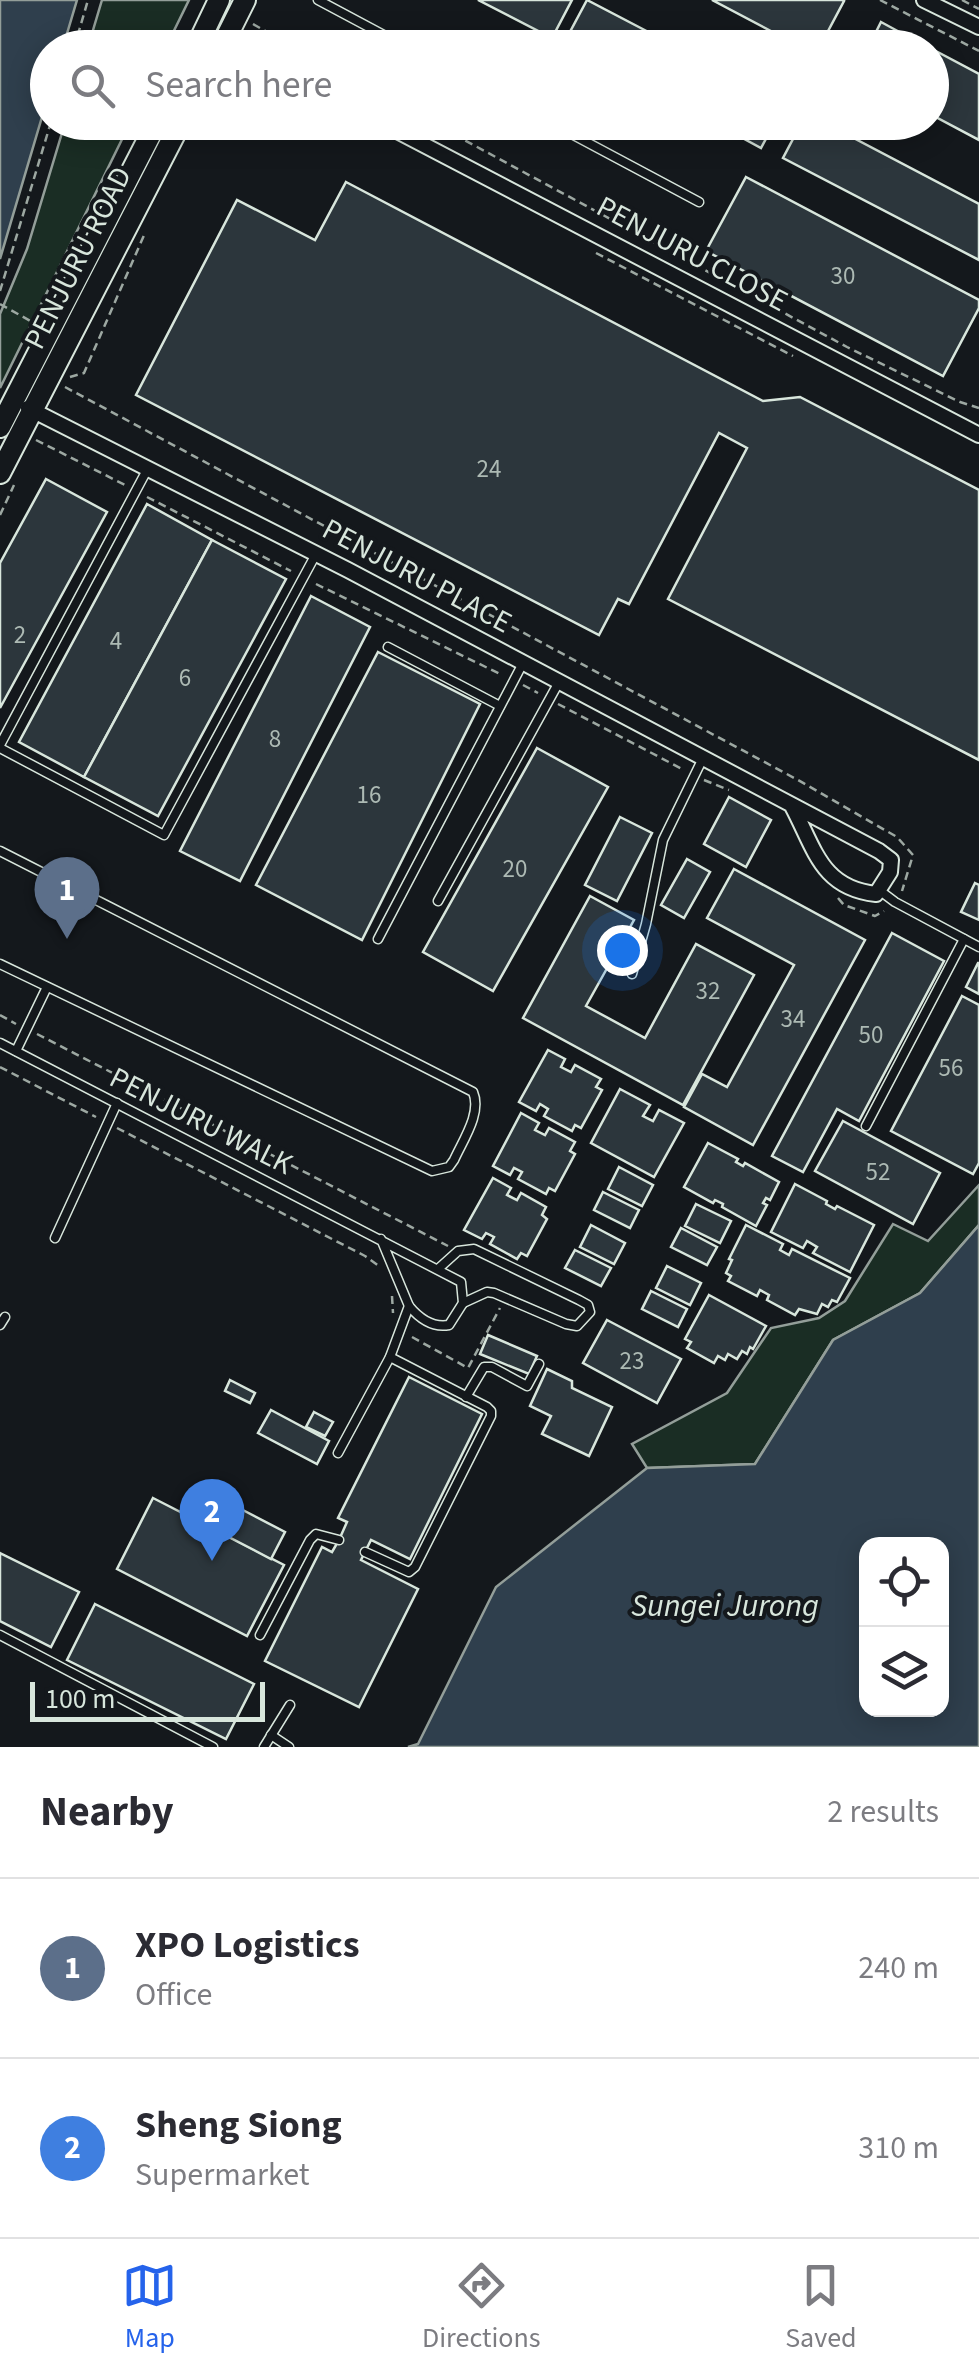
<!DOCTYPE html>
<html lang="en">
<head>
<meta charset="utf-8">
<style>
  body { margin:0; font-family:"Source Sans 3",sans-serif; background:#f7f7f7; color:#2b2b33 }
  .controls { position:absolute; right:30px; bottom:30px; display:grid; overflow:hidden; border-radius:20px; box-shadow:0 5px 25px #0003 }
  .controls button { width:90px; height:90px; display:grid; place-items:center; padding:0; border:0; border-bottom:2px solid #e1e1e2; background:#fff; color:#2b2b33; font:50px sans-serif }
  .scale { position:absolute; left:30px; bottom:25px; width:235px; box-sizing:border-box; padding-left:10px; border:5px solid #d8e6dc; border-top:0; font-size:28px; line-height:35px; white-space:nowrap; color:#d8e6dc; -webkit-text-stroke:8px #14181c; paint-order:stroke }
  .you { position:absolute; left:622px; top:950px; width:35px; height:35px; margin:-25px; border:8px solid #fff; border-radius:50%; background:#1a73e8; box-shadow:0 0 0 15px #1a73e833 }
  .badge { display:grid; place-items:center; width:65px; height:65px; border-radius:50%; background:#2563eb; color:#fff; font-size:32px; font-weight:700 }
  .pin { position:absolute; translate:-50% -82px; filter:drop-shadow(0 2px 5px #0008) }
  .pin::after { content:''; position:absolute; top:52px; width:35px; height:30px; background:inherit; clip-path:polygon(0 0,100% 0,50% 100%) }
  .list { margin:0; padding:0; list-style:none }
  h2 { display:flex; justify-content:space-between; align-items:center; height:130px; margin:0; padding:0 40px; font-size:42px }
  h2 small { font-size:32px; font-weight:400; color:#7c7c81 }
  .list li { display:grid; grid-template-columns:65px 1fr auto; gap:30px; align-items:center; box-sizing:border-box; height:180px; padding:0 40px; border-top:2px solid #e1e1e2 }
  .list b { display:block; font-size:38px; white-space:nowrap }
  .list p { margin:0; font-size:32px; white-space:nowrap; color:#7c7c81 }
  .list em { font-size:32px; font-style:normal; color:#7c7c81 }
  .icon { flex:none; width:55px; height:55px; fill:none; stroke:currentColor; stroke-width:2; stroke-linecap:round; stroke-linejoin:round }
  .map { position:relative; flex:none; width:979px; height:1747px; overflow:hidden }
  .search { position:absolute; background:#fff; box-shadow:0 5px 25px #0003; left:30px; right:30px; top:30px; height:110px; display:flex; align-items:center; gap:25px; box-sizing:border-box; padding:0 35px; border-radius:55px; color:#7c7c81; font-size:38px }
  .sheet { height:490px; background:#fff }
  nav { display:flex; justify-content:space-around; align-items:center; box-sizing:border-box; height:140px; border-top:2px solid #e1e1e2; background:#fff; font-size:28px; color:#7c7c81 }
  nav a { display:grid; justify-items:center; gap:5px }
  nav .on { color:#2563eb }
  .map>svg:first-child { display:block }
</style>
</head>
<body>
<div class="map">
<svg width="979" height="1747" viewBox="0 0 979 1747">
  <rect width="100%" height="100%" fill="#14181c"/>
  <g fill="#1a2d24" stroke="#939e99" stroke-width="2.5">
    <polygon points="102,0 189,0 166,47 88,47"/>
    <polygon points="65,123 130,123 0,388 0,314 27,249"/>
    <polygon points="979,1185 979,1225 920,1293 833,1340 755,1464 647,1468 632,1444 727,1393 771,1328 819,1318 845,1301 893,1224 928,1241"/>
  </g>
  <g fill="#2f3f4d" stroke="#939e99" stroke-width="2.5" fill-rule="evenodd">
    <polygon points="0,0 77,0 63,47 48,48 47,100 0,259"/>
    <path d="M979 1225V1747H408L418 1744 496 1587 647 1468 755 1464 833 1340 920 1293ZM866 1544H942V1710H866Z"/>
  </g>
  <g fill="#2c363c" stroke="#d8e6dc" stroke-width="2.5">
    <polygon points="478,0 572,0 552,38"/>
    <polygon points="587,0 679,48 569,48 563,45"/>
    <polygon points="712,0 842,0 844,1 819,48 803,48"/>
    <polygon points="881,22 929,48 868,48"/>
    <polygon points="932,49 979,74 979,140 932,115"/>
    <polygon points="713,122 775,122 761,148"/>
    <polygon points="802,122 823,122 979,204 979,260 783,158"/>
    <polygon points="746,177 979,300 979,308 943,376 706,251"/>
    <polygon points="346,182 763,401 800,397 979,490 979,760 668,599 747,448 719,433 629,604 618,599 599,635 136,395 237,200 315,240"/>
    <polygon points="46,479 107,512 0,708 0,563"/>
    <polygon points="147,504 212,540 84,777 19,742"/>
    <polygon points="212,540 286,579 158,816 84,777"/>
    <polygon points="311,596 370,627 240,881 180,851"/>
    <polygon points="378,652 480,704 362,940 256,885"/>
    <polygon points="537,748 608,787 493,991 423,952"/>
    <polygon points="729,797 771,820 746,867 704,844"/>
    <polygon points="620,817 652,833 617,901 585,885"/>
    <polygon points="687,859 710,872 684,918 661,905"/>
    <polygon points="734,869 865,940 753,1145 684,1107 702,1074 727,1087 794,965 707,918"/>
    <polygon points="975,883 979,885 979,920 961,912"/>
    <polygon points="590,896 634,920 586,1006 645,1038 696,944 754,975 683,1105 523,1018"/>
    <polygon points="892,933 944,961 859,1121 837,1109 803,1172 772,1156"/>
    <polygon points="978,963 979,963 979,994 966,987"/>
    <polygon points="962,996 979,1005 979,1163 973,1174 891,1131"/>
    <polygon points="548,1050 565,1059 561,1067 571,1072 575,1065 601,1079 596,1087 602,1090 581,1128 575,1125 572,1131 544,1116 548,1109 540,1104 536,1111 519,1102"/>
    <polygon points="620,1089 650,1105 643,1116 653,1121 659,1110 684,1123 654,1177 591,1143"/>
    <polygon points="521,1113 539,1123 535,1130 545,1135 549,1128 575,1142 570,1151 575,1154 555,1191 549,1188 546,1194 518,1179 522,1172 514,1168 510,1175 493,1166"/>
    <polygon points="843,1121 940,1173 913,1224 815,1171"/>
    <polygon points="708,1143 738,1159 736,1162 743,1166 745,1163 779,1182 770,1200 766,1198 763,1203 767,1205 756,1226 722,1207 723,1204 715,1200 713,1203 684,1187"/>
    <polygon points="619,1167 653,1185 642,1206 608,1189"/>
    <polygon points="493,1178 511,1188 507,1195 517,1200 521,1193 546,1207 542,1215 547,1219 527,1256 521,1253 517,1259 490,1244 494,1237 486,1233 482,1239 464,1230"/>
    <polygon points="795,1184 827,1201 826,1204 835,1209 837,1206 874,1225 850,1272 813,1253 817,1247 807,1241 803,1248 771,1232"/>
    <polygon points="603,1192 639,1210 630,1228 594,1210"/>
    <polygon points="696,1204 731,1221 720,1243 685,1226"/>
    <polygon points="591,1225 625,1243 614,1264 580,1247"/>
    <polygon points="746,1225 783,1244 780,1250 789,1255 792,1249 850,1278 837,1302 832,1300 828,1307 822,1304 817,1314 799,1309 795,1315 767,1300 769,1295 760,1290 757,1296 728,1281 731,1276 726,1273 732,1260 729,1259"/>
    <polygon points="681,1228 717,1247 707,1265 671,1247"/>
    <polygon points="575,1250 611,1268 601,1286 565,1268"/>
    <polygon points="667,1266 701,1283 690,1305 656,1288"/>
    <polygon points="651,1291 687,1309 678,1327 642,1309"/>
    <polygon points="709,1295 766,1326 753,1349 750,1347 747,1354 742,1351 737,1359 728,1354 725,1360 718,1356 714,1363 687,1348 691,1342 685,1339"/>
    <polygon points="607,1320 681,1359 657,1403 583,1363"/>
    <polygon points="488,1335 537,1356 529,1374 480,1354"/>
    <polygon points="547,1369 572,1381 572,1388 612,1407 589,1456 542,1434 551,1416 530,1406"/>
    <polygon points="409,1377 482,1414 410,1559 371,1540 361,1560 418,1589 359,1707 265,1661 322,1547 332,1552 339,1540 347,1522 338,1518"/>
    <polygon points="230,1380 255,1393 250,1403 225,1391"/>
    <polygon points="271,1410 329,1441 317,1464 258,1433"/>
    <polygon points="314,1412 333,1422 325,1436 306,1427"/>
    <polygon points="153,1498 284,1565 247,1636 117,1569"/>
    <polygon points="237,1507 285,1532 271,1559 223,1534"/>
    <polygon points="0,1553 79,1592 51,1647 0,1621"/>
    <polygon points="95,1604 254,1684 226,1739 67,1660"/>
  </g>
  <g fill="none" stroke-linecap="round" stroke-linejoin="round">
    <defs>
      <g id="lane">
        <polyline points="318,0 408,48"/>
        <polyline points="549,122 699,202"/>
        <polyline points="388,647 500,706"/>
        <polyline points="0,745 147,470"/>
        <polyline points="0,748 164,835 316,554"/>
        <path d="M0 851 473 1092C482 1113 463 1140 454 1160L449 1167 432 1171 0 964"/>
        <polyline points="879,890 895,902 979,947"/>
        <polyline points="438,901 559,682"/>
        <polyline points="378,939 523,663"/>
        <polyline points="632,974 646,924 663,840 703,758"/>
        <path d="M0 1043 461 1282 463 1303 449 1325C433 1328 419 1318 409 1306L381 1239"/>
        <polyline points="16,1051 47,987"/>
        <polyline points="866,1126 964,939"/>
        <polyline points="55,1238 117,1103"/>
        <polyline points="438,1269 458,1251 474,1249 579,1300 588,1305 590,1312 577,1326 566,1324 494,1293 487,1292 463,1303"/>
        <polyline points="0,1325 5,1317"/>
        <polyline points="466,1397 484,1367 492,1367 527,1386 539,1364"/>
        <polyline points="338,1453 390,1357 409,1306"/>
        <polyline points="365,1552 409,1572 415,1567 491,1416 491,1411 487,1407 390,1357"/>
        <polyline points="0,1635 213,1747"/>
        <polyline points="260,1635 310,1540 316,1534 339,1540"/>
        <polyline points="271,1735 289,1747"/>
        <polyline points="264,1747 290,1705"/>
      </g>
      <g id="street">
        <polyline points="924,0 979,27"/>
        <polyline points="380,122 979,435"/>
        <path d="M28 408 348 570 879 851 891 860 890 872 876 894C821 888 815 849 792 806"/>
      </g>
      <g id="secondary">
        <polyline points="196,48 219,0"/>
        <polyline points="221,48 245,0"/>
        <polyline points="0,427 157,122"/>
        <polyline points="0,473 181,122"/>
      </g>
    </defs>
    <use href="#lane" stroke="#d8e6dc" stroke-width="11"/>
    <use href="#street" stroke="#d8e6dc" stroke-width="18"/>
    <use href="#secondary" stroke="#d8e6dc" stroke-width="24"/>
    <g stroke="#9da8a2" stroke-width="2.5" stroke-dasharray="8 5" stroke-linecap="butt">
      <polyline points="880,0 979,51"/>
      <polyline points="962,0 979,9"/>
      <polyline points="253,24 295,48"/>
      <polyline points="74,48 88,0"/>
      <polyline points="345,122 372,136"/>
      <polyline points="431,122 847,347 960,402 979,408"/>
      <polyline points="596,253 793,356"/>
      <polyline points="0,291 51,122"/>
      <polyline points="0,304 34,323"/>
      <polyline points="70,377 84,373 145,233"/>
      <polyline points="65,387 798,780 897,837 913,855 902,891"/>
      <polyline points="36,440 127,486"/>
      <polyline points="147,497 291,571"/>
      <polyline points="0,515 14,485"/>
      <polyline points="316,584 502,675"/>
      <polyline points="523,685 538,693"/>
      <polyline points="558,704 684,770"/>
      <polyline points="704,780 729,790"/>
      <polyline points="838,898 844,905 875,916 884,911"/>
      <polyline points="0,1015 16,1024"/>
      <polyline points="37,1034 448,1246"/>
      <polyline points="0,1067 96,1117"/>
      <polyline points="117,1128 365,1256 379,1266"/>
      <polyline points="392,1296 393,1313"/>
      <polyline points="412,1337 468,1368 500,1308"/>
    </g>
    <use href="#lane" stroke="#14181c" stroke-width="8"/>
    <use href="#street" stroke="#14181c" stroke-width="14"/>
    <use href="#secondary" stroke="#14181c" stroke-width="20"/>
  </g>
  <g text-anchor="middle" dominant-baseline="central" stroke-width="8" stroke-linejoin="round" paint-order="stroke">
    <g font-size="25" fill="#adbab4">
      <text x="843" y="276">30</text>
      <text x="489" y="469">24</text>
      <text x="20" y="635">2</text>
      <text x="116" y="641">4</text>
      <text x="185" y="678">6</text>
      <text x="275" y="739">8</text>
      <text x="369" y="795">16</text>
      <text x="515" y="869">20</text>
      <text x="708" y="991">32</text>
      <text x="793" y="1019">34</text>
      <text x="871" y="1035">50</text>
      <text x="951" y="1068">56</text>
      <text x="878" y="1172">52</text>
      <text x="632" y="1361">23</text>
    </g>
    <g font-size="30" fill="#d8e6dc" stroke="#14181c">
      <text transform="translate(692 254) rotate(28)">PENJURU CLOSE</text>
      <text transform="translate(78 258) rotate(-63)">PENJURU ROAD</text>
      <text transform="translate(417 576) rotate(28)">PENJURU PLACE</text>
      <text transform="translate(201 1121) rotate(27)">PENJURU WALK</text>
    </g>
    <g font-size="32" font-style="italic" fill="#d8e6dc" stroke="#14181c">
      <text x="725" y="1606">Sungei Jurong</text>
    </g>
  </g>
</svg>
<div class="controls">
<button><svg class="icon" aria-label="locate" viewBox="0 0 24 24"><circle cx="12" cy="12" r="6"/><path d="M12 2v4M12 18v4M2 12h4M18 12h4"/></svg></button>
<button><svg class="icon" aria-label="layers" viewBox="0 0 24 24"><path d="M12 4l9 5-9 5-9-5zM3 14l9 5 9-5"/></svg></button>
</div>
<div class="scale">100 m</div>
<div class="you"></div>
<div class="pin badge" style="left:67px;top:939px;background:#5c6f8a">1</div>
<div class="pin badge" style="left:212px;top:1561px;background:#3f7fe0">2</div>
<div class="search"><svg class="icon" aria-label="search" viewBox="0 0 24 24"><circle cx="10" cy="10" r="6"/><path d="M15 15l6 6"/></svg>Search here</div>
</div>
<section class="sheet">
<h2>Nearby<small>2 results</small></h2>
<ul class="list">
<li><span class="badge" style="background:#5c6f8a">1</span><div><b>XPO Logistics</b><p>Office</p></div><em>240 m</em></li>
<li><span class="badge" style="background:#3f7fe0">2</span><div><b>Sheng Siong</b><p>Supermarket</p></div><em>310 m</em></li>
</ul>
</section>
<nav>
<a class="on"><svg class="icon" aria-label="map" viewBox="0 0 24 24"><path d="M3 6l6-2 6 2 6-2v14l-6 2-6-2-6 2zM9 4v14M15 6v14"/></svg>Map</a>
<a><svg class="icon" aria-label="directions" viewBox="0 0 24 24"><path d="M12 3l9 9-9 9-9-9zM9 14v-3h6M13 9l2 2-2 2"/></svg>Directions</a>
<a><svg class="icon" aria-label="saved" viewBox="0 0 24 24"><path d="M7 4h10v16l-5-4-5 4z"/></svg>Saved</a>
</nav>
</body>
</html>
